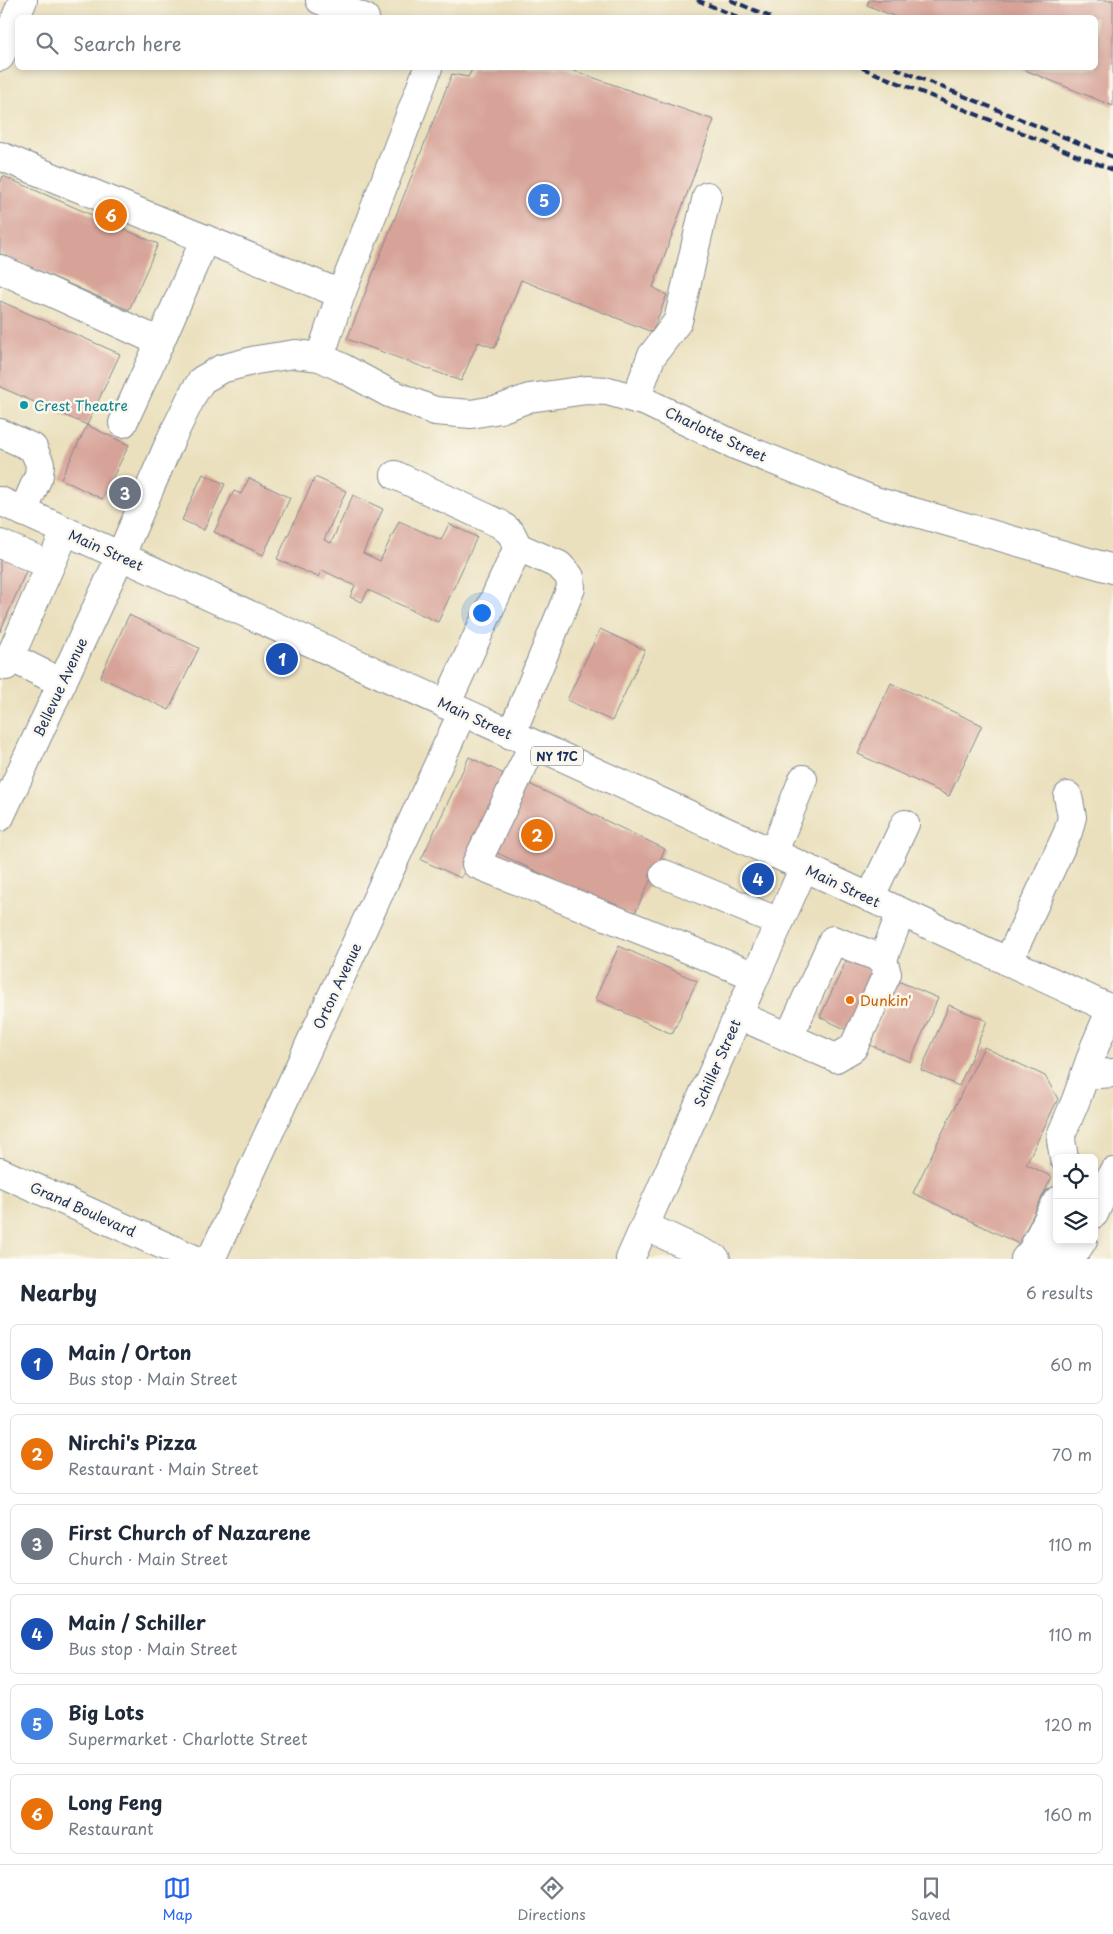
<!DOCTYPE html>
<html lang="en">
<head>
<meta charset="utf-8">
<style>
  body { margin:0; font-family:"Playpen Sans",sans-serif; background:#f2f2f3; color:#1f2937 }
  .controls { position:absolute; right:15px; bottom:15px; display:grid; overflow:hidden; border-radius:8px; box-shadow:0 2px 8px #0003 }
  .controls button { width:45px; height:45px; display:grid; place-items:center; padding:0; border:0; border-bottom:1px solid #e0e1e3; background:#fff; color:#1f2937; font:25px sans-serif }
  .you { position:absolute; left:481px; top:612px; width:18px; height:18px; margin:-12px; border:4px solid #fff; border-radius:50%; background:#1a73e8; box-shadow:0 0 0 8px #1a73e833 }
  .badge { display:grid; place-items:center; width:32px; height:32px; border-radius:50%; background:#2563eb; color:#fff; font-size:16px; font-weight:700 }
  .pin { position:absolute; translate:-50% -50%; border:2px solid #fff; box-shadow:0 1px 5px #0006 }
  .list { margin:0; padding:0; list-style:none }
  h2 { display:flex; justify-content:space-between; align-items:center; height:65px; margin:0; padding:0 20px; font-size:21px }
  h2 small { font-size:16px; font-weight:400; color:#747a83 }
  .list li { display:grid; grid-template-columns:32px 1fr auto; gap:15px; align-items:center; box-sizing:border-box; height:80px; margin:0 10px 10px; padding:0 10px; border:1px solid #e0e1e3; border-radius:8px }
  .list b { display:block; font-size:19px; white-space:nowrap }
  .list p { margin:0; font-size:16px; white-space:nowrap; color:#747a83 }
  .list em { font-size:16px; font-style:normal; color:#747a83 }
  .icon { flex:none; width:28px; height:28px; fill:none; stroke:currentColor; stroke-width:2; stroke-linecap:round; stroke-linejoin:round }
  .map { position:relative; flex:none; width:1113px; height:1259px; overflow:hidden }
  .search { position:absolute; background:#fff; box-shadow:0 2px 8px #0003; left:15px; right:15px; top:15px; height:55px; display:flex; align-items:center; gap:12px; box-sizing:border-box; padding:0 18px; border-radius:8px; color:#747a83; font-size:19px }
  .sheet { height:605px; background:#fff }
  nav { display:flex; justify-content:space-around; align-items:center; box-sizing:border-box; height:70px; border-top:1px solid #e0e1e3; background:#fff; font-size:14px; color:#747a83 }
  nav a { display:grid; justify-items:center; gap:2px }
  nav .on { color:#2563eb }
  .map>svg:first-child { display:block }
</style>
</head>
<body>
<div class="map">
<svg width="1113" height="1259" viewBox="0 0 1113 1259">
  <rect width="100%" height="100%" fill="#fbf7ec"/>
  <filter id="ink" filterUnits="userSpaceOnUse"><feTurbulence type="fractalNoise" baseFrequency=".02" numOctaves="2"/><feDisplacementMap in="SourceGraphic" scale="10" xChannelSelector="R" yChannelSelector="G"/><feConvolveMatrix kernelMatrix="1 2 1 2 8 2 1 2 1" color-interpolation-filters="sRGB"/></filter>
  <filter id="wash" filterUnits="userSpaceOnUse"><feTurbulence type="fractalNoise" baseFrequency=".0096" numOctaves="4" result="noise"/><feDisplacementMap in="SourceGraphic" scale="20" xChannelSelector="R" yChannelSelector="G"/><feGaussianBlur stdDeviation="1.12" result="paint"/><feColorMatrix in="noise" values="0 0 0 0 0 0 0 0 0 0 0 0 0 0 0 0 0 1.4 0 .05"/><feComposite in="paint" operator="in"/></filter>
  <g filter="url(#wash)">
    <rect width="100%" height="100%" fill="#eae0bd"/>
    <g id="blocks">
      <g fill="#d7a297">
        <polygon points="869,0 1113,0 1113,106 1020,68 1096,68 1096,18 898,18 867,5"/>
        <polygon points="473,68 566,68 714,120 653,287 667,295 652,332 521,280 495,348 478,342 461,381 347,339 452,74 468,77"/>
        <polygon points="3,176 158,244 129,310 0,254 0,184"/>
        <polygon points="0,301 120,354 87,425 0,387"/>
        <polygon points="87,425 129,445 102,499 61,479"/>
        <polygon points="203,474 225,484 204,530 182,520"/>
        <polygon points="315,477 346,491 324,540 331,543 353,495 383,509 363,553 380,561 399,521 441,540 449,524 477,537 438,622 368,590 362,602 350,597 355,586 322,570 318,577 277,559"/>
        <polygon points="249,478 290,498 263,555 214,532 234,491 241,494"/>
        <polygon points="0,557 27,569 0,632"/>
        <polygon points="129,615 199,648 169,710 100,677"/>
        <polygon points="600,629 645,650 612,721 567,700"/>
        <polygon points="891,683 982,725 949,796 858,754"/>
        <polygon points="469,757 508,776 461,878 421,860"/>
        <polygon points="523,781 665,849 633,917 491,850"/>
        <polygon points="619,946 697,981 672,1034 595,999"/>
        <polygon points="847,959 878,973 851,1032 820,1017"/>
        <polygon points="898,981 938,998 910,1062 870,1045"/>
        <polygon points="949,1005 987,1021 959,1086 921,1070"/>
        <polygon points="984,1047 1045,1076 1058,1099 1026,1164 1052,1177 1019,1244 913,1193"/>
      </g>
    </g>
  </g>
  <g filter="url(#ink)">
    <use href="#blocks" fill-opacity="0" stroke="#82888e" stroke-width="1"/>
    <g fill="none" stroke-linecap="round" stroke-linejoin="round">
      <defs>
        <g id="minor">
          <polyline points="320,0 365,18"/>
          <polyline points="0,57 23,0"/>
          <polyline points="0,156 341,294 320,357"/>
          <polyline points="0,269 160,342"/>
          <polyline points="341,294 368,226 428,68"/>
          <polyline points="636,399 651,357 678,321 707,196"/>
          <polyline points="123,423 160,342 205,239"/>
          <polyline points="0,433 33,448 40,464 39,475 23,512"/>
          <polyline points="395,475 500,524 511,533 518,547 559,565 570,577 571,588 511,735"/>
          <polyline points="0,544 50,565"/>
          <polyline points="10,657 62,683"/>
          <polyline points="0,663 6,666 65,532"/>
          <polyline points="446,705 518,547"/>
          <polyline points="533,745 476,864 755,976"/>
          <polyline points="0,817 120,557 171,439 193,394 202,380 221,369 256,360 295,354 320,357 341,367 389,393 435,411 471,414 500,409 529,398 587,390 608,391 646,402 735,445 875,501 1113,569"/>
          <polyline points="773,854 803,779"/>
          <polyline points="664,874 779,922"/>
          <polyline points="870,898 905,824"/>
          <polyline points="1008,962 1068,832 1072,817 1068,796"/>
          <polyline points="738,1015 836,1058 853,1048 887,974 883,959 901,912"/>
          <polyline points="789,1037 833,940 883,959"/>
          <polyline points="1085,1075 1113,1073"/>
          <polyline points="1064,1158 1061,1140 1062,1133 1076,1100 1095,1046 1111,1009"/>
          <polyline points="0,1172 194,1259"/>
          <polyline points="1094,1214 1113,1172"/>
          <polyline points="645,1226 716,1259"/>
          <polyline points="1037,1242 1069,1256 1074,1254 1083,1240"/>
          <polyline points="211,1259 462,713"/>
          <polyline points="630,1259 804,867"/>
          <polyline points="1025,1259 1032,1251 1057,1201"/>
        </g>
        <polyline id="major" points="0,501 804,867 1113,1010"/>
      </defs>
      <use href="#minor" stroke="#82888e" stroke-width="30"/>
      <use href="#major" stroke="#82888e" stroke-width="30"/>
      <use href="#minor" stroke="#fff" stroke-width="28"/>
      <use href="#major" stroke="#fff" stroke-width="28"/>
      <g stroke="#1b2f5e" stroke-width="4" stroke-dasharray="8 4" stroke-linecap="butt">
        <polyline points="697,0 740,18"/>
        <polyline points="730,0 773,18"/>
        <polyline points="862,68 1113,170"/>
        <polyline points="895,68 1113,157"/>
      </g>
    </g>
  </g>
  <circle fill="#0f9aa8" stroke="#fbf7ec" stroke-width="2" cx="24" cy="405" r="5"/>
  <circle fill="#e8710a" stroke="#fbf7ec" stroke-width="2" cx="850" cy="1000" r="5"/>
  <g text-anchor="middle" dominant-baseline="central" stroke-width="5" stroke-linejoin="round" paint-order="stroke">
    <rect fill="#fbf7ec" stroke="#5e6b89" stroke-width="1" x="531" y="746.5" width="52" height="19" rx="4"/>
    <g font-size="12" font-weight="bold" fill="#1b2f5e">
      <text x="557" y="756">NY 17C</text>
    </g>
    <g font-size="14" fill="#0d838f" stroke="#fbf7ec" text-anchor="start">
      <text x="34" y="405">Crest Theatre</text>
    </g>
    <g font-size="14" fill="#1b2f5e" stroke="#fbf7ec">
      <text transform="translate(716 434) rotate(25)">Charlotte Street</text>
      <text transform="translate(106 550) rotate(24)">Main Street</text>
      <text transform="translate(60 687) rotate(-65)">Bellevue Avenue</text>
      <text transform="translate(475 718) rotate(25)">Main Street</text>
      <text transform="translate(843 886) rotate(25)">Main Street</text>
      <text transform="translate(337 986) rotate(-65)">Orton Avenue</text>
      <text transform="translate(717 1063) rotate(-66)">Schiller Street</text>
      <text transform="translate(83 1209) rotate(24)">Grand Boulevard</text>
    </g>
    <g font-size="14" fill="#c56008" stroke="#fbf7ec" text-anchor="start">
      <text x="860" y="1000">Dunkin'</text>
    </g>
  </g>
</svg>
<div class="controls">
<button><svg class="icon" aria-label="locate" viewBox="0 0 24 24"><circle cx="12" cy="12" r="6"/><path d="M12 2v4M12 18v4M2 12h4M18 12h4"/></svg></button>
<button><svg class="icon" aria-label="layers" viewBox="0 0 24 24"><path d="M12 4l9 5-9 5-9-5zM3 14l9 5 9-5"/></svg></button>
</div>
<div class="you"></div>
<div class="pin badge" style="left:282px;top:659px;background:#1a4fb4">1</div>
<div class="pin badge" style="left:537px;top:835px;background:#e8710a">2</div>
<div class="pin badge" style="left:125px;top:493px;background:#6b7280">3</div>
<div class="pin badge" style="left:758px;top:879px;background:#1a4fb4">4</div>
<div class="pin badge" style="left:544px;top:200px;background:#3f7fe0">5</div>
<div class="pin badge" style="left:111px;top:215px;background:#e8710a">6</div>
<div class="search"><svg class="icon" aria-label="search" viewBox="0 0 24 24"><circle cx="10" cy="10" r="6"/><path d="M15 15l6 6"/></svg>Search here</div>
</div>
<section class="sheet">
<h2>Nearby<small>6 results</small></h2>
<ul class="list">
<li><span class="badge" style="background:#1a4fb4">1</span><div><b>Main / Orton</b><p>Bus stop · Main Street</p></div><em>60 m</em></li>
<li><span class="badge" style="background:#e8710a">2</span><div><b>Nirchi's Pizza</b><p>Restaurant · Main Street</p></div><em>70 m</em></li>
<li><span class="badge" style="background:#6b7280">3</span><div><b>First Church of Nazarene</b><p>Church · Main Street</p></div><em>110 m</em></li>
<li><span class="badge" style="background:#1a4fb4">4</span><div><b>Main / Schiller</b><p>Bus stop · Main Street</p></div><em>110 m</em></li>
<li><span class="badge" style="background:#3f7fe0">5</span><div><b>Big Lots</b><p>Supermarket · Charlotte Street</p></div><em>120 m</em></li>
<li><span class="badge" style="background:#e8710a">6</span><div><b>Long Feng</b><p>Restaurant</p></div><em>160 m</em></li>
</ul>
</section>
<nav>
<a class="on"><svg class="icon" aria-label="map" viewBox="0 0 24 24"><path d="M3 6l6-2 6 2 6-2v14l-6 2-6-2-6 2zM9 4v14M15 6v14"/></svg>Map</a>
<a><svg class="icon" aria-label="directions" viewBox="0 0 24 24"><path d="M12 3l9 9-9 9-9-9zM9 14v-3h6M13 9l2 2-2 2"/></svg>Directions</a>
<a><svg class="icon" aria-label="saved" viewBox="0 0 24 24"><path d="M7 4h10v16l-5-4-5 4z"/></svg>Saved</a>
</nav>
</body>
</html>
